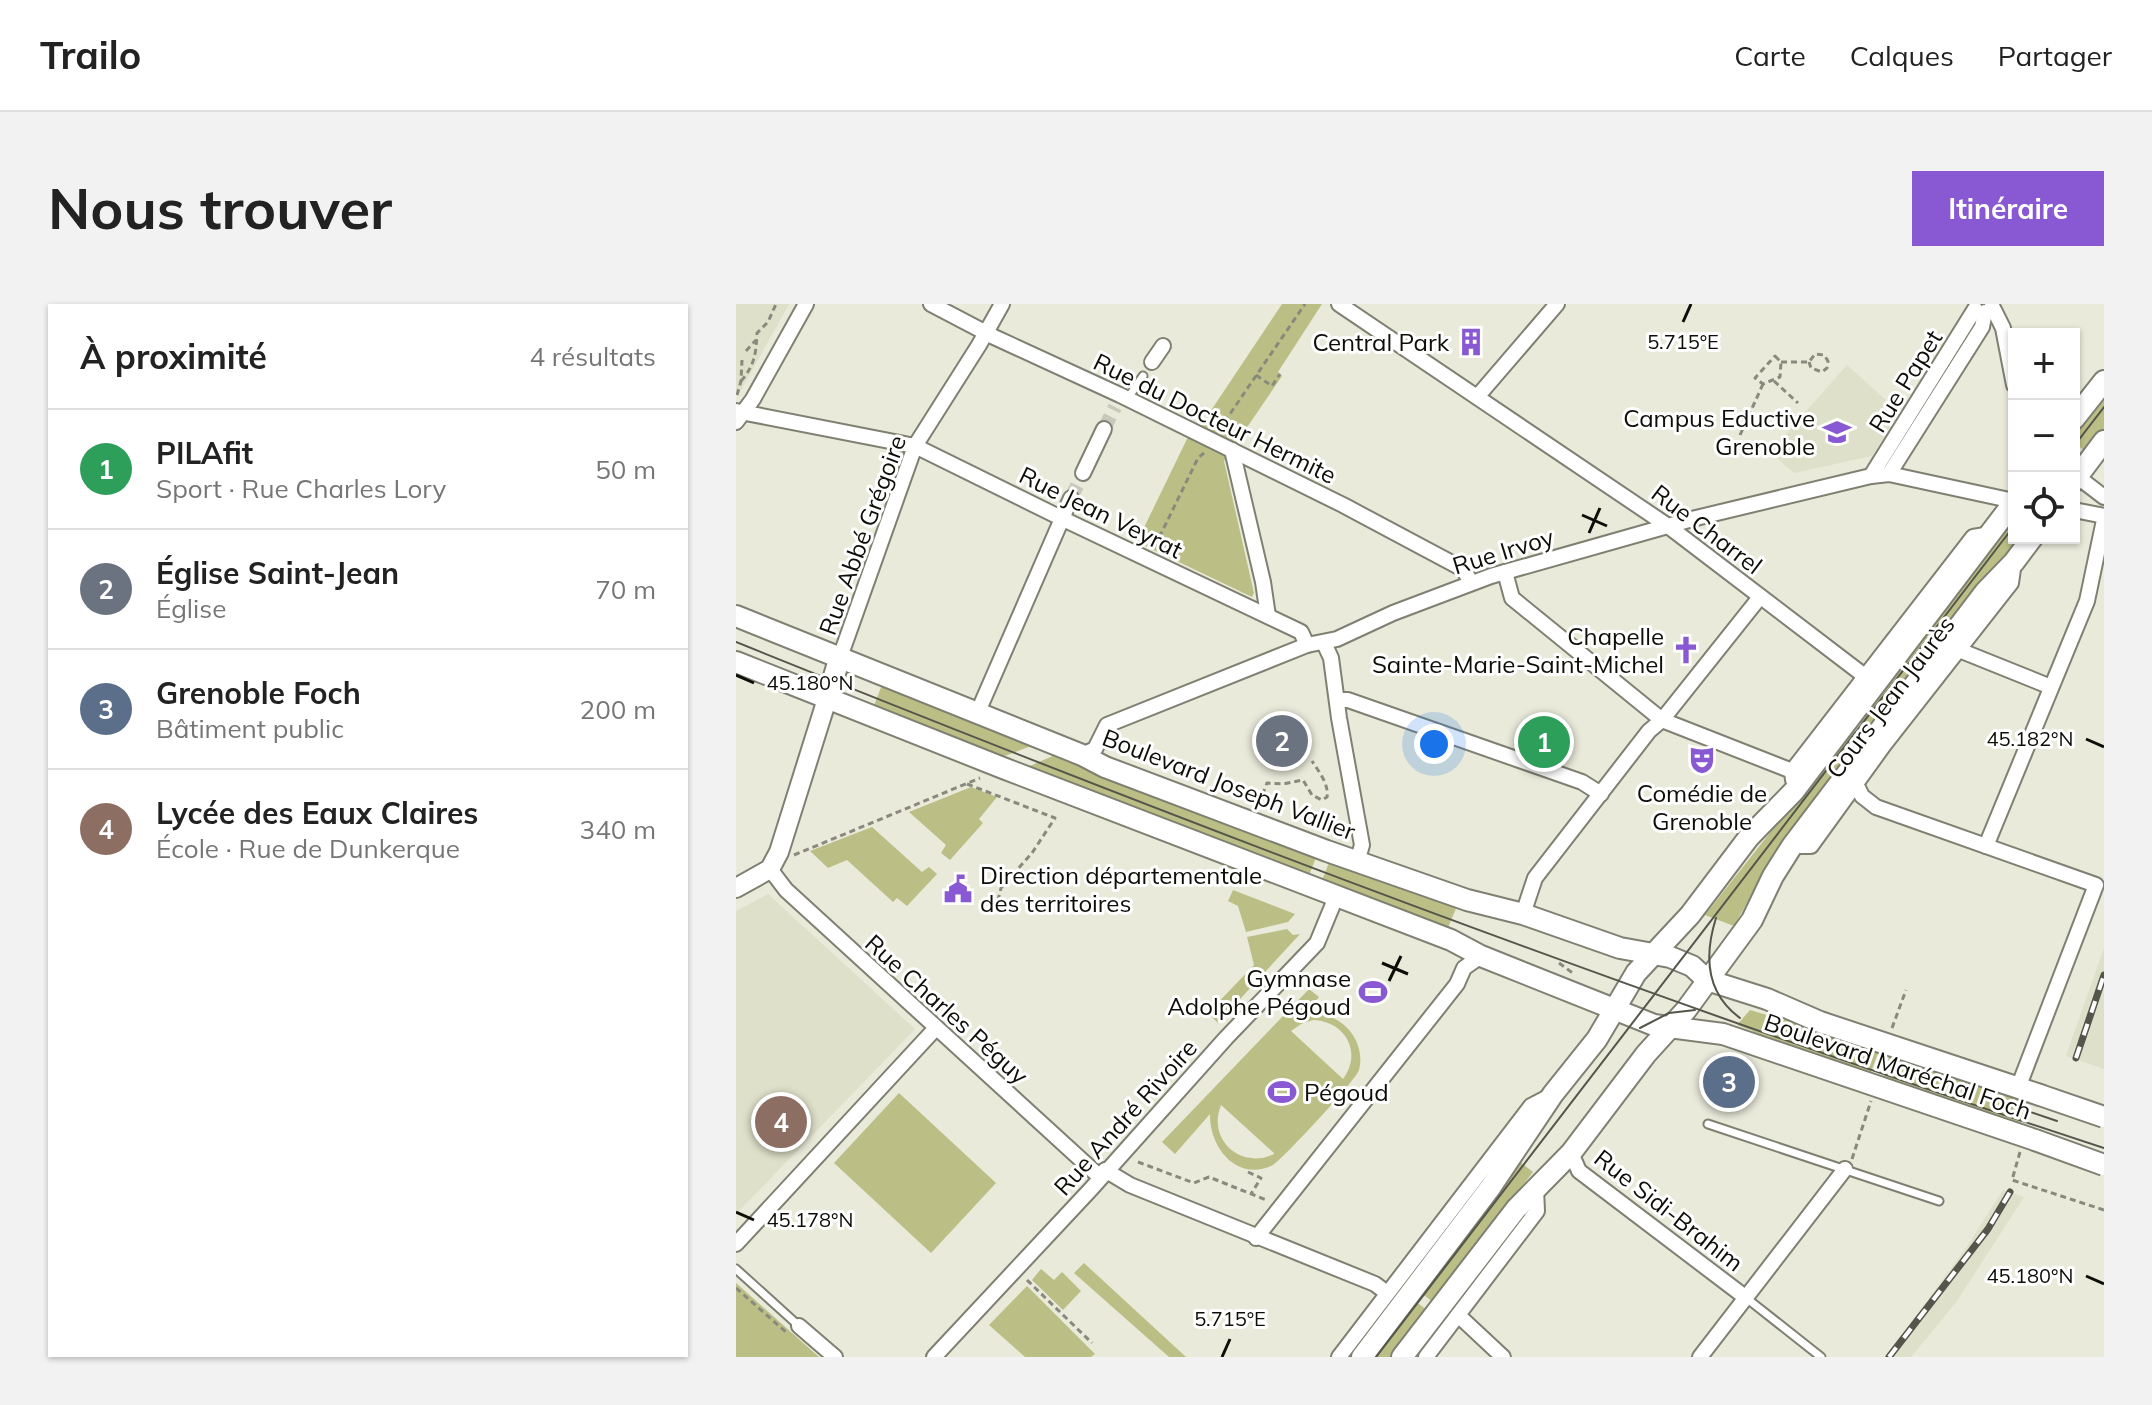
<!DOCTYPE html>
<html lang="fr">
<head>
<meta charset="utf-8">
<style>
  body { margin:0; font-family:Mulish,sans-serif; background:#f2f2f2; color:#222 }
  .controls { position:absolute; right:24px; top:24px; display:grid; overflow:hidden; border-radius:0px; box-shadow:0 2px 6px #0004 }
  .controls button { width:72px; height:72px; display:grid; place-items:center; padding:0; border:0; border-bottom:2px solid #e0e0e0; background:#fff; color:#222; font:40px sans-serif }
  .you { position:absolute; left:698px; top:440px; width:28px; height:28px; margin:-20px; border:6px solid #fff; border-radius:50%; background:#1a73e8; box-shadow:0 0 0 12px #1a73e833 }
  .badge { display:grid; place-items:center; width:52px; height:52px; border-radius:50%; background:#8859d2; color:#fff; font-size:26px; font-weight:700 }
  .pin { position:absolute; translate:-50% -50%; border:4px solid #fff; box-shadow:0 2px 8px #0006 }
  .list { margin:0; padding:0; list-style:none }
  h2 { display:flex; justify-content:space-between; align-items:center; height:104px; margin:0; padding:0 32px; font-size:34px }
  h2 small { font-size:26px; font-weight:400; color:#767676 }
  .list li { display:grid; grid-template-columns:52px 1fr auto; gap:24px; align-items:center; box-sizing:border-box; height:120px; padding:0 32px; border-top:2px solid #e0e0e0 }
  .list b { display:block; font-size:30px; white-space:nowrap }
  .list p { margin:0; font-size:26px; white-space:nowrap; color:#767676 }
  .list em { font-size:26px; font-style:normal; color:#767676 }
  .icon { flex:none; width:44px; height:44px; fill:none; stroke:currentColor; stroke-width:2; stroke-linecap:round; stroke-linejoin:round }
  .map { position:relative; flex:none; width:1368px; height:1053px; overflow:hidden; border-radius:0px }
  header { display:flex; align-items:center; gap:48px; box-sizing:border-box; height:112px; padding:0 40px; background:#fff; border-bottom:2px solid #e0e0e0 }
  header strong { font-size:38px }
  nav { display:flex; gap:44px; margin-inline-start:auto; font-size:28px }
  .intro { display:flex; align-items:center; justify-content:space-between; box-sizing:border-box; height:192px; padding:0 48px }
  h1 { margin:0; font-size:56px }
  .button { padding:20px 36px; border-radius:0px; background:#8859d2; color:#fff; font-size:28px; font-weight:700 }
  main { display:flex; gap:48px; padding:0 48px }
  aside { flex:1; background:#fff; border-radius:0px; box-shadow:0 2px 6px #0004 }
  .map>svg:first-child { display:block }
</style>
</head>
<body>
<header>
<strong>Trailo</strong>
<nav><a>Carte</a><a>Calques</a><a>Partager</a></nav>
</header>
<div class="intro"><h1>Nous trouver</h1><a class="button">Itinéraire</a></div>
<main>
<aside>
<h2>À proximité<small>4 résultats</small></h2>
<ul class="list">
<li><span class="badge" style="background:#2e9e5b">1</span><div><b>PILAfit</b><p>Sport · Rue Charles Lory</p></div><em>50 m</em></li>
<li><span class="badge" style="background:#6b7280">2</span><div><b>Église Saint-Jean</b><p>Église</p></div><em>70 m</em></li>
<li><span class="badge" style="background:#5c6f8a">3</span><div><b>Grenoble Foch</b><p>Bâtiment public</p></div><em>200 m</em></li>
<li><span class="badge" style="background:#8d6e63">4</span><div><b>Lycée des Eaux Claires</b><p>École · Rue de Dunkerque</p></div><em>340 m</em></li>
</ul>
</aside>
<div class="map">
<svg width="1368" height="1053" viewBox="0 0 1368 1053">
  <rect width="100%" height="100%" fill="#e9eada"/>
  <g fill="#dee0c9">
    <polygon points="0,0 53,0 3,90 0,90"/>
    <polygon points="1111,61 1163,108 1136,152 1058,169 1034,148"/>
    <polygon points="32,590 179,725 0,910 0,607"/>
    <polygon points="1368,644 1368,765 1330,752"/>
    <polygon points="1267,886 1288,893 1221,997 1175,1053 1150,1053 1230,944"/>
  </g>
  <g fill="#bcbf85" fill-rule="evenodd">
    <polygon points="546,0 586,0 542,68 546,72 488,157 518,289 516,293 401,238 451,135 464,123"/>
    <polygon points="1368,93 1368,125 1350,148 1338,138 1338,132"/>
    <polygon points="1272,220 1278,221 1278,234 1282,234 1134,427 1122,417"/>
    <polygon points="146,381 295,442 263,454 137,404"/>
    <polygon points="1116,425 1129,434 1032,561 998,622 969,611"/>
    <polygon points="319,451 581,551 572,574 287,465"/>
    <polygon points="235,483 261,493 243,515 247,519 214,556 205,549 210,541 173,508"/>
    <polygon points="136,523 186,568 193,563 201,570 171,602 161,594 157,598 111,556 92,564 74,547"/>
    <polygon points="594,556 721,602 711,626 585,579"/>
    <polygon points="497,586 559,610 552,618 510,628 502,602 492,597"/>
    <polygon points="551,625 557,631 564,630 482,719 472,709 518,661 511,633"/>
    <path d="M573 685 583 693 569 710C585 709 601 712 613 726 622 736 627 752 623 766 621 775 547 855 537 861 501 879 473 843 474 810L439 850 426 838ZM577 716C609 717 627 748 607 775L555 727 565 720ZM485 801 538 849V850C505 866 471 836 485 801Z"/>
    <polygon points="1014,706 1034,712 1035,708 1142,749 1134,771 1016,731 1017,727 1001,721"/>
    <polygon points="1153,753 1285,797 1292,796 1283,823 1147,776"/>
    <polygon points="163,789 260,879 195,949 98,859"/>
    <polygon points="784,858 797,868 697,998 685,989"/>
    <polygon points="348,959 450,1053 433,1053 338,969"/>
    <polygon points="305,965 318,976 326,968 345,987 327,1006 296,976"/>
    <polygon points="0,979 83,1053 0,1053"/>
    <polygon points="291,982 359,1050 355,1053 289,1053 253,1021"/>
    <polygon points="679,997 691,1006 655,1053 636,1053"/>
  </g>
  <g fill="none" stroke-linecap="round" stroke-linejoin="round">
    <g stroke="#c8c9ba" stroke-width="14" stroke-dasharray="14 7" stroke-linecap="butt">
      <polyline points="368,125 379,103"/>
      <polyline points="335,194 347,169"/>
    </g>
    <defs>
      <g id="lane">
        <polyline points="392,94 407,72"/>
        <polyline points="972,820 1203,897"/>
        <polyline points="0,965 63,1022"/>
        <polyline points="1009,993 1085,1053"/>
      </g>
      <g id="street">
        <polyline points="195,0 258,33 384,91 607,201 727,265 735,278"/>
        <polyline points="603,0 932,222 1130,373"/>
        <polyline points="1256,2 1267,24 1278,81"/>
        <polyline points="416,58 427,42"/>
        <polyline points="741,93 821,0"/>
        <polyline points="0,107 179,142 325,214 565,328 571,341"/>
        <polyline points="0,118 17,95 70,0"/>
        <polyline points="496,146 527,278 532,312"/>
        <polyline points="347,169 368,125"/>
        <polyline points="1153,170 1246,23 1249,8"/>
        <polyline points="1338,170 1368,193"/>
        <polyline points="1135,172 1239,5"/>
        <polyline points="1338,206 1368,212"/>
        <polyline points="769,268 776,294 926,416 1056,467"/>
        <polyline points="588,339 595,354 603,414 626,541 621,558"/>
        <polyline points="1223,346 1315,383"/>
        <polyline points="103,356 179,142 243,41 266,0"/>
        <polyline points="601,396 612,396 846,478 865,490"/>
        <polyline points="241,410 335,194"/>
        <polyline points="346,451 359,445 371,421 571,341 601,335 657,309 755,272 960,214 1135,172 1153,170 1278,197"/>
        <polyline points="1057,476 1056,467 1237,233 1255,230"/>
        <polyline points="1120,480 1126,492 1140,503 1360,581 1282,784"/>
        <polyline points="1056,542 1075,542 1148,441 1275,279 1278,258"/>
        <polyline points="1250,542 1351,297 1368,216"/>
        <polyline points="34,565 50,586 364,873"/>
        <polyline points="787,610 799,574 913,427 926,416 1024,293"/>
        <polyline points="835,849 843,867 1009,993"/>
        <polyline points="369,866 394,881 639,980 651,989"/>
        <polyline points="520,934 721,680 728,664 745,652"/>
        <polyline points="0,940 199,725"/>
        <polyline points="722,1011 767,1053"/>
        <polyline points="63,1022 99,1053"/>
        <polyline points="198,1053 355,885 490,734 581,639 600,593"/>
        <polyline points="603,1053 795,802 816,791"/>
        <polyline points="690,1053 801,907 800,885"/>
        <polyline points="964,1053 1109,865"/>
      </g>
      <polyline id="secondary" points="0,584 34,565 43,548 91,395"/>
      <g id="primary">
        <polyline points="1338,115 1368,77"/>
        <polyline points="1338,177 1368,137"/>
        <polyline points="0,312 346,451 369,463 591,547 731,596 787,610 884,644 934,653 956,662 971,676 1031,695 1084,718 1304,791"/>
        <polyline points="0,358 267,464 715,636 745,652 918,721 987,730 1299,836"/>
        <polyline points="91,395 103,356"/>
        <polyline points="626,1053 754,884 817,790 861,735 900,669 954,611 1013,533 1058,487 1278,198"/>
        <polyline points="666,1053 780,905 835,849 910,750 950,706 1016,616 1037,572 1056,542 1249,288 1278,258 1296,234"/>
      </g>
    </defs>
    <use href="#lane" stroke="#7f8072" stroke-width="11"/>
    <use href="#street" stroke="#7f8072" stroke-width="18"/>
    <use href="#secondary" stroke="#7f8072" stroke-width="22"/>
    <use href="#primary" stroke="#7f8072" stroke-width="24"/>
    <g stroke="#898a7e" stroke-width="3" stroke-dasharray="6 4" stroke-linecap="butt">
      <polyline points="10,47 20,36"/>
      <polygon points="1039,52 1045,58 1044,73 1027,80 1019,74"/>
      <polyline points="1045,58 1073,58 1079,50 1088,51 1092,57 1091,64 1086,68 1075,64 1073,58"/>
      <polyline points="520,71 536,82 544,70"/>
      <path d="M5 77C19 61 20 49 21 29L32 18 40 0"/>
      <polyline points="1038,77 1062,99"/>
      <polyline points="1,91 5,77 6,56"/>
      <polyline points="483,126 569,0"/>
      <polyline points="1004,131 1027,80"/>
      <polyline points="419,242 462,154 468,149"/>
      <polyline points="231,480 319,514 296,549 265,584 262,596 256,607 253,603"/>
      <path d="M523 500 531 479 547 480 567 476 576 491 586 496 591 493C593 480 583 468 576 457"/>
      <polyline points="58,551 244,474"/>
      <polyline points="823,659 838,670"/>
      <polyline points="1156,724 1170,686"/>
      <polyline points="1284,848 1276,876 1368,906"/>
      <polyline points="1116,855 1135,797"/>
      <polyline points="402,858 458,879 473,873 530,896"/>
      <polyline points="512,868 525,874 515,890"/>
      <polyline points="291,976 356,1039"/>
      <polyline points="0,984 51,1029"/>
    </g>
    <use href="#lane" stroke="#fff" stroke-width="7"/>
    <use href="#street" stroke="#fff" stroke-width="14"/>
    <use href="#secondary" stroke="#fff" stroke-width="18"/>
    <use href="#primary" stroke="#fff" stroke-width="20"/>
    <g stroke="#54554b" stroke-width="2">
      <polyline points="1338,142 1368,103"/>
      <path d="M0 338C451 520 906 693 1368 844"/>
      <path d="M980 614C968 652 970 689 1004 714"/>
      <polyline points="904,724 933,709 959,706"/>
      <polyline points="1268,799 1321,817"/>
      <polyline points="640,1053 1278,222"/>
    </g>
    <defs>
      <g id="rail">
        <polyline points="1340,754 1368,671"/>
        <polyline points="1153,1053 1252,925 1274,888"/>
      </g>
    </defs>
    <use href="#rail" stroke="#54554b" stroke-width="7"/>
    <use href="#rail" stroke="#fff" stroke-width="4" stroke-dasharray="12" stroke-linecap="butt"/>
    <defs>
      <g id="primary-bridge">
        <polyline points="1304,791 1368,813"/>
        <polyline points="1299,836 1368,861"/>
      </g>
    </defs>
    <use href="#primary-bridge" stroke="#7f8072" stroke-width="24" stroke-linecap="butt"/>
    <use href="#primary-bridge" stroke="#fff" stroke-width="20"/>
  </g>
  <path fill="none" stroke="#0d0e08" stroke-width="3" d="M947 18 955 0M846 211 871 222M853 229 864 204M0 371 18 379M1350 435 1368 443M646 659 672 670M653 677 665 652M0 908 18 916M1350 972 1368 980M486 1053 494 1035"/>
  <defs>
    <symbol id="building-bare" viewBox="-9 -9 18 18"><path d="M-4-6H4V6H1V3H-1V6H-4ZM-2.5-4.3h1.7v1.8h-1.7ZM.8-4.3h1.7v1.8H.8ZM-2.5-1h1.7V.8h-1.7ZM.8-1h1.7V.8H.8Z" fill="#8859d2" stroke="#fff" stroke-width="2.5" paint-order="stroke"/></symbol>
    <symbol id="university-bare" viewBox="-9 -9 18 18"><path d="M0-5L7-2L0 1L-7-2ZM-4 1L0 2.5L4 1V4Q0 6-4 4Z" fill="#8859d2" stroke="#fff" stroke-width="2.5" paint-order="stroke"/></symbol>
    <symbol id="church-bare" viewBox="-9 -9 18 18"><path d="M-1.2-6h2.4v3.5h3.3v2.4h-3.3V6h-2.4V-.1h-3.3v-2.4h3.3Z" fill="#8859d2" stroke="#fff" stroke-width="2.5" paint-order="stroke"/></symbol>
    <symbol id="theatre-bare" viewBox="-9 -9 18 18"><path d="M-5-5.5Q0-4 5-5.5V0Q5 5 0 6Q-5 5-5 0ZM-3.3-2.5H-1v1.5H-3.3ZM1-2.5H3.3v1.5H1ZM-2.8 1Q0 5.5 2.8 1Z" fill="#8859d2" stroke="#fff" stroke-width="2.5" paint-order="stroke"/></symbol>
    <symbol id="civic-bare" viewBox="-9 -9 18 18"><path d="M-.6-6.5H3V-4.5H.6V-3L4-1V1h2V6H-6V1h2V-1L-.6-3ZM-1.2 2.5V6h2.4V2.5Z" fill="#8859d2" stroke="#fff" stroke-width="2.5" paint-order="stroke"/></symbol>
    <symbol id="stadium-bare" viewBox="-9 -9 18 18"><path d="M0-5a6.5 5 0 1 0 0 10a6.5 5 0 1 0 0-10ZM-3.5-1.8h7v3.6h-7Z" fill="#8859d2" stroke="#fff" stroke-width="2.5" paint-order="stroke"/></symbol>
  </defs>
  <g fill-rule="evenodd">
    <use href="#building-bare" x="715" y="18" width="40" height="40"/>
    <use href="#university-bare" x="1081" y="108" width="40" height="40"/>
    <use href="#church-bare" x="930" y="326" width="40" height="40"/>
    <use href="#theatre-bare" x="946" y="436" width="40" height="40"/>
    <use href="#civic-bare" x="202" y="565" width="40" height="40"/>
    <use href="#stadium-bare" x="617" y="668" width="40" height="40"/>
    <use href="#stadium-bare" x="526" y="768" width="40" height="40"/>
  </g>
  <g text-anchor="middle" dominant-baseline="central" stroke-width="6" stroke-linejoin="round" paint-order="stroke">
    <g font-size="24" fill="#0d0e08" stroke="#fff" text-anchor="end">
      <text x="713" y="38">Central Park</text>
      <text x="1079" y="114">Campus Eductive<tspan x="1079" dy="28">Grenoble</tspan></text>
      <text x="928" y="332">Chapelle<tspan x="928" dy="28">Sainte-Marie-Saint-Michel</tspan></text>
      <text x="966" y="489" text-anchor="middle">Comédie de<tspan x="966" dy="28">Grenoble</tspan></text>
      <text x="244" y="571" text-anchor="start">Direction départementale<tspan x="244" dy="28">des territoires</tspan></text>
      <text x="615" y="674">Gymnase<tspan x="615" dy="28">Adolphe Pégoud</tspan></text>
      <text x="568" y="788" text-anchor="start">Pégoud</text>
    </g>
    <g font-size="24" fill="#0d0e08" stroke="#fff">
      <text transform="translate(1169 77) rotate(-58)">Rue Papet</text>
      <text transform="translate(479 114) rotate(26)">Rue du Docteur Hermite</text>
      <text transform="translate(365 208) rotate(26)">Rue Jean Veyrat</text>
      <text transform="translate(971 225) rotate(37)">Rue Charrel</text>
      <text transform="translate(126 231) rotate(-70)">Rue Abbé Grégoire</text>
      <text transform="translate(767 247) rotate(-17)">Rue Irvoy</text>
      <text transform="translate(1154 393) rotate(-53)">Cours Jean Jaurès</text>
      <text transform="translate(493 480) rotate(21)">Boulevard Joseph Vallier</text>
      <text transform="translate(211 705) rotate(42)">Rue Charles Péguy</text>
      <text transform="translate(1162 762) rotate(19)">Boulevard Maréchal Foch</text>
      <text transform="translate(389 813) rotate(-48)">Rue André Rivoire</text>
      <text transform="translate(933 906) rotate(38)">Rue Sidi-Brahim</text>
    </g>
  </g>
  <g font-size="20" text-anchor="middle" fill="#0d0e08" stroke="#fff" stroke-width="6" stroke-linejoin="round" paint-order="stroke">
    <text x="947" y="45">5.715°E</text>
    <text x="74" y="386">45.180°N</text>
    <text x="1294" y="442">45.182°N</text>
    <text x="74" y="923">45.178°N</text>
    <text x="1294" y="979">45.180°N</text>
    <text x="494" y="1022">5.715°E</text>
  </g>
</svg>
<div class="controls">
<button>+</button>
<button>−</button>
<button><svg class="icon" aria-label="locate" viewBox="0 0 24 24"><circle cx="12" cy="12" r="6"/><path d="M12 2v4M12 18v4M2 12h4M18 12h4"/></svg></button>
</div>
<div class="you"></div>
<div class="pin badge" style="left:808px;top:438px;background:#2e9e5b">1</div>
<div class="pin badge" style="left:546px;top:437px;background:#6b7280">2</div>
<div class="pin badge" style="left:993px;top:778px;background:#5c6f8a">3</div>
<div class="pin badge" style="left:45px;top:818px;background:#8d6e63">4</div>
</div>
</main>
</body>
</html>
